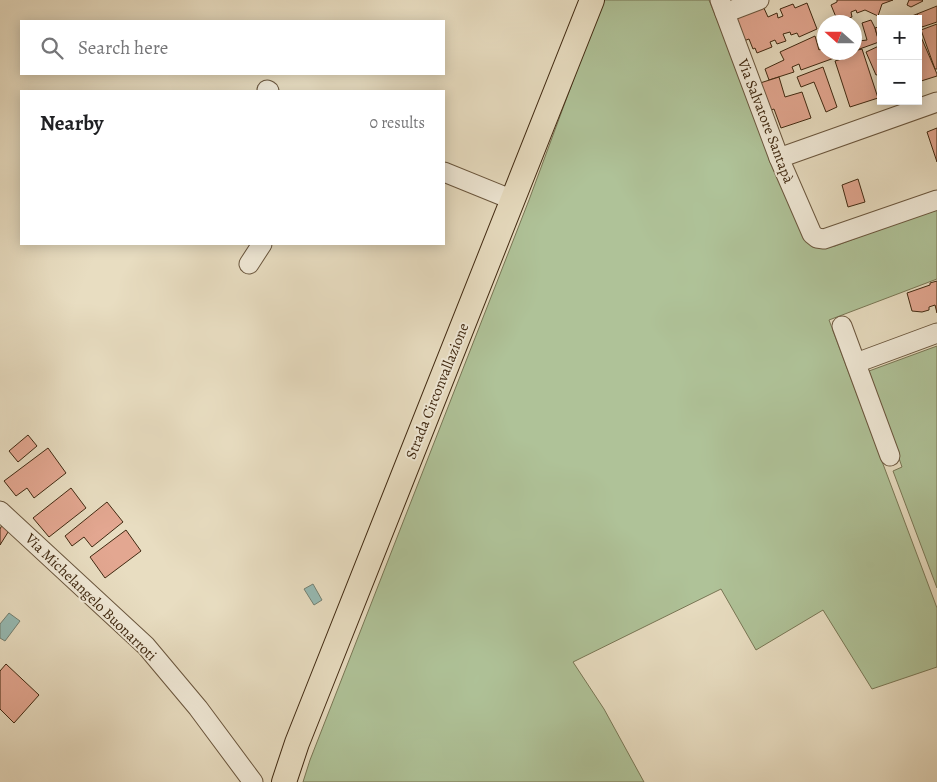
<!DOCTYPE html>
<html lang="en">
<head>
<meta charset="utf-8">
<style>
  body { margin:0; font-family:Alegreya,serif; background:#f6f6f6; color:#202124 }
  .controls { position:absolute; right:15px; top:15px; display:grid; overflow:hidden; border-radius:0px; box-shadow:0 2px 12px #0003 }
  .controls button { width:45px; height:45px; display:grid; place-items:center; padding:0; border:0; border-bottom:1px solid #e0e0e0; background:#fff; color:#202124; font:25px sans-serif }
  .compass { position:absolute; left:817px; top:15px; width:45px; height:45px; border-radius:50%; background:#fff; box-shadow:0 2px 12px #0003; rotate:291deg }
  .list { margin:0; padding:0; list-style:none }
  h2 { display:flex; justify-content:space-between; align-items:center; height:65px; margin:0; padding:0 20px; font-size:21px }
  h2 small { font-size:16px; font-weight:400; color:#757577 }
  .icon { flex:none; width:28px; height:28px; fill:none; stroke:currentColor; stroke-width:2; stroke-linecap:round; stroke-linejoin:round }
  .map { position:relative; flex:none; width:937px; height:782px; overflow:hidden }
  .search { position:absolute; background:#fff; box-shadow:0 2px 12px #0003; left:20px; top:20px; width:425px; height:55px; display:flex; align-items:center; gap:12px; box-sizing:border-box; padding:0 18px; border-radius:0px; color:#757577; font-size:19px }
  .panel { position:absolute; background:#fff; box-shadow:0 2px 12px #0003; left:20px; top:90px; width:425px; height:155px; border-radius:0px }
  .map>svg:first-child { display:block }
</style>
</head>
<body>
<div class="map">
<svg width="937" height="782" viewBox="0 0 937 782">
  <rect width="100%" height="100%" fill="#e8ddc1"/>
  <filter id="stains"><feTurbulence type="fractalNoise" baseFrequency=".004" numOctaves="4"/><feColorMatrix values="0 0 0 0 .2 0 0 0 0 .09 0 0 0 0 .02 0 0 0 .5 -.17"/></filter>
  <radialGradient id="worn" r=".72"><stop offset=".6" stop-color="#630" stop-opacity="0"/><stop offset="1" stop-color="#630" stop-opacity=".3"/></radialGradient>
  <g fill="#afc298" stroke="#787654">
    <path d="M603 0H709L805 234C815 245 819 250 835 246L937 208V279L829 320 937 608V667L872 689 823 610 756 650 721 589 573 662 604 709 644 782H303L310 760 529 200Z"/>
    <polygon points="937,346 937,588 893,471 902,467 869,371"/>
  </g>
  <g fill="#97bbb4" stroke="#748173">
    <polygon points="313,584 322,600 314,605 304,589"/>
    <polygon points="9,613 20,621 5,641 0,638 0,624"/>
  </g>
  <g fill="#e3a791" stroke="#402911">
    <polygon points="837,0 893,0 882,4 878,16 865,10 857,13 856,10 851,12 852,17 838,22 831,5 837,2"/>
    <polygon points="909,0 922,0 923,1 911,7 907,5"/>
    <polygon points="807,3 817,29 799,37 797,33 791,35 790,32 783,34 786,41 777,44 775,40 770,42 772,47 757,53 755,48 753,49 749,39 741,42 732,18 763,6 768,17 777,13 778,18 783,16 780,9 793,4 795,8"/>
    <polygon points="937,6 937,22 922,27 917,14"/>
    <polygon points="917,14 922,27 918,28 918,19 904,19"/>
    <polygon points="871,20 875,28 879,42 854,51 854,34 857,33 859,41 867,40 862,23"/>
    <polygon points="937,24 937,69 935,69 921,30"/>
    <polygon points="881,26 881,41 879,42 875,28"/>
    <polygon points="918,30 937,74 937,76 918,82"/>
    <polygon points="815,36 819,50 824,47 824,52 836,52 837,57 801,70 799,64 792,67 794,72 769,80 765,69 784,60 780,52"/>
    <polygon points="881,45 881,74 876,75 866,52"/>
    <polygon points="862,49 878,98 850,107 835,61 845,58 844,54 854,52 854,51"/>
    <polygon points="823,67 837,107 826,112 814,82 801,87 797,77"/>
    <polygon points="779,77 785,97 802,92 811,118 781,128 774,109 766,112 757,84"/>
    <polygon points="937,128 937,162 927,132"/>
    <polygon points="858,179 865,202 848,207 842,185"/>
    <polygon points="937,281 937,313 935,305 929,307 929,310 922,312 912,311 907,293 930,285 930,283"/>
    <polygon points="28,435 37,446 18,462 9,451"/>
    <polygon points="48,448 66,473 34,498 27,488 16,496 4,481"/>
    <polygon points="71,488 86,508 49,537 33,518"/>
    <polygon points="107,502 123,522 92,547 84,537 72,546 65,536"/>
    <polygon points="3,523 10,529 0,545 0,529"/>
    <polygon points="126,530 141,551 105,578 90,557"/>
    <polygon points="6,664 39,695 14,723 0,709 0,671"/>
  </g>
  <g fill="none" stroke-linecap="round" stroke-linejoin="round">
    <defs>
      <g id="minor">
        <polyline points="720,0 779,158 812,234 817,238 824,239 937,200"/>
        <polyline points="725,13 759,0"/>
        <polyline points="267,90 269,91"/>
        <polyline points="779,158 937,102"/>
        <polyline points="444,172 513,200"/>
        <polyline points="249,264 262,244"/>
        <polyline points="842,326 890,456"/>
        <polyline points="856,363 937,333"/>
        <polyline points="0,511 146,646 198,708 253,782"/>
      </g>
      <polyline id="major" points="284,782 297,743 592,0"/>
    </defs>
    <use href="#minor" stroke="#6a563d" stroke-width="21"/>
    <use href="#major" stroke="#402911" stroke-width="26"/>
    <use href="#minor" stroke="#f0e9d7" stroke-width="19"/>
    <use href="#major" stroke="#e8ddc1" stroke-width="24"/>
  </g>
  <g text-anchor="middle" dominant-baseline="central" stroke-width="4" stroke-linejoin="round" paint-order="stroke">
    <g font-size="15" fill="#402911" stroke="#f0e9d7">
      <text transform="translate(766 121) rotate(69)">Via Salvatore Santapà</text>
      <text transform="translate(437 391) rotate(-68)">Strada Circonvallazione</text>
      <text transform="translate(91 597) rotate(44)">Via Michelangelo Buonarroti</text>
    </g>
  </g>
  <rect width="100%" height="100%" filter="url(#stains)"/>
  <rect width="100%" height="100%" fill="url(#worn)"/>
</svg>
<div class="controls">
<button>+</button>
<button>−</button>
</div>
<svg class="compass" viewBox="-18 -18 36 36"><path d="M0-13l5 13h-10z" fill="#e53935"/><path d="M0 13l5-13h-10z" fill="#757577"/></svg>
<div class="search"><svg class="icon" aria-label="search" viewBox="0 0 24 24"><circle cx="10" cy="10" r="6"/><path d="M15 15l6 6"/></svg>Search here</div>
<section class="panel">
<h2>Nearby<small>0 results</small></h2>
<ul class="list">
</ul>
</section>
</div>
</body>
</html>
